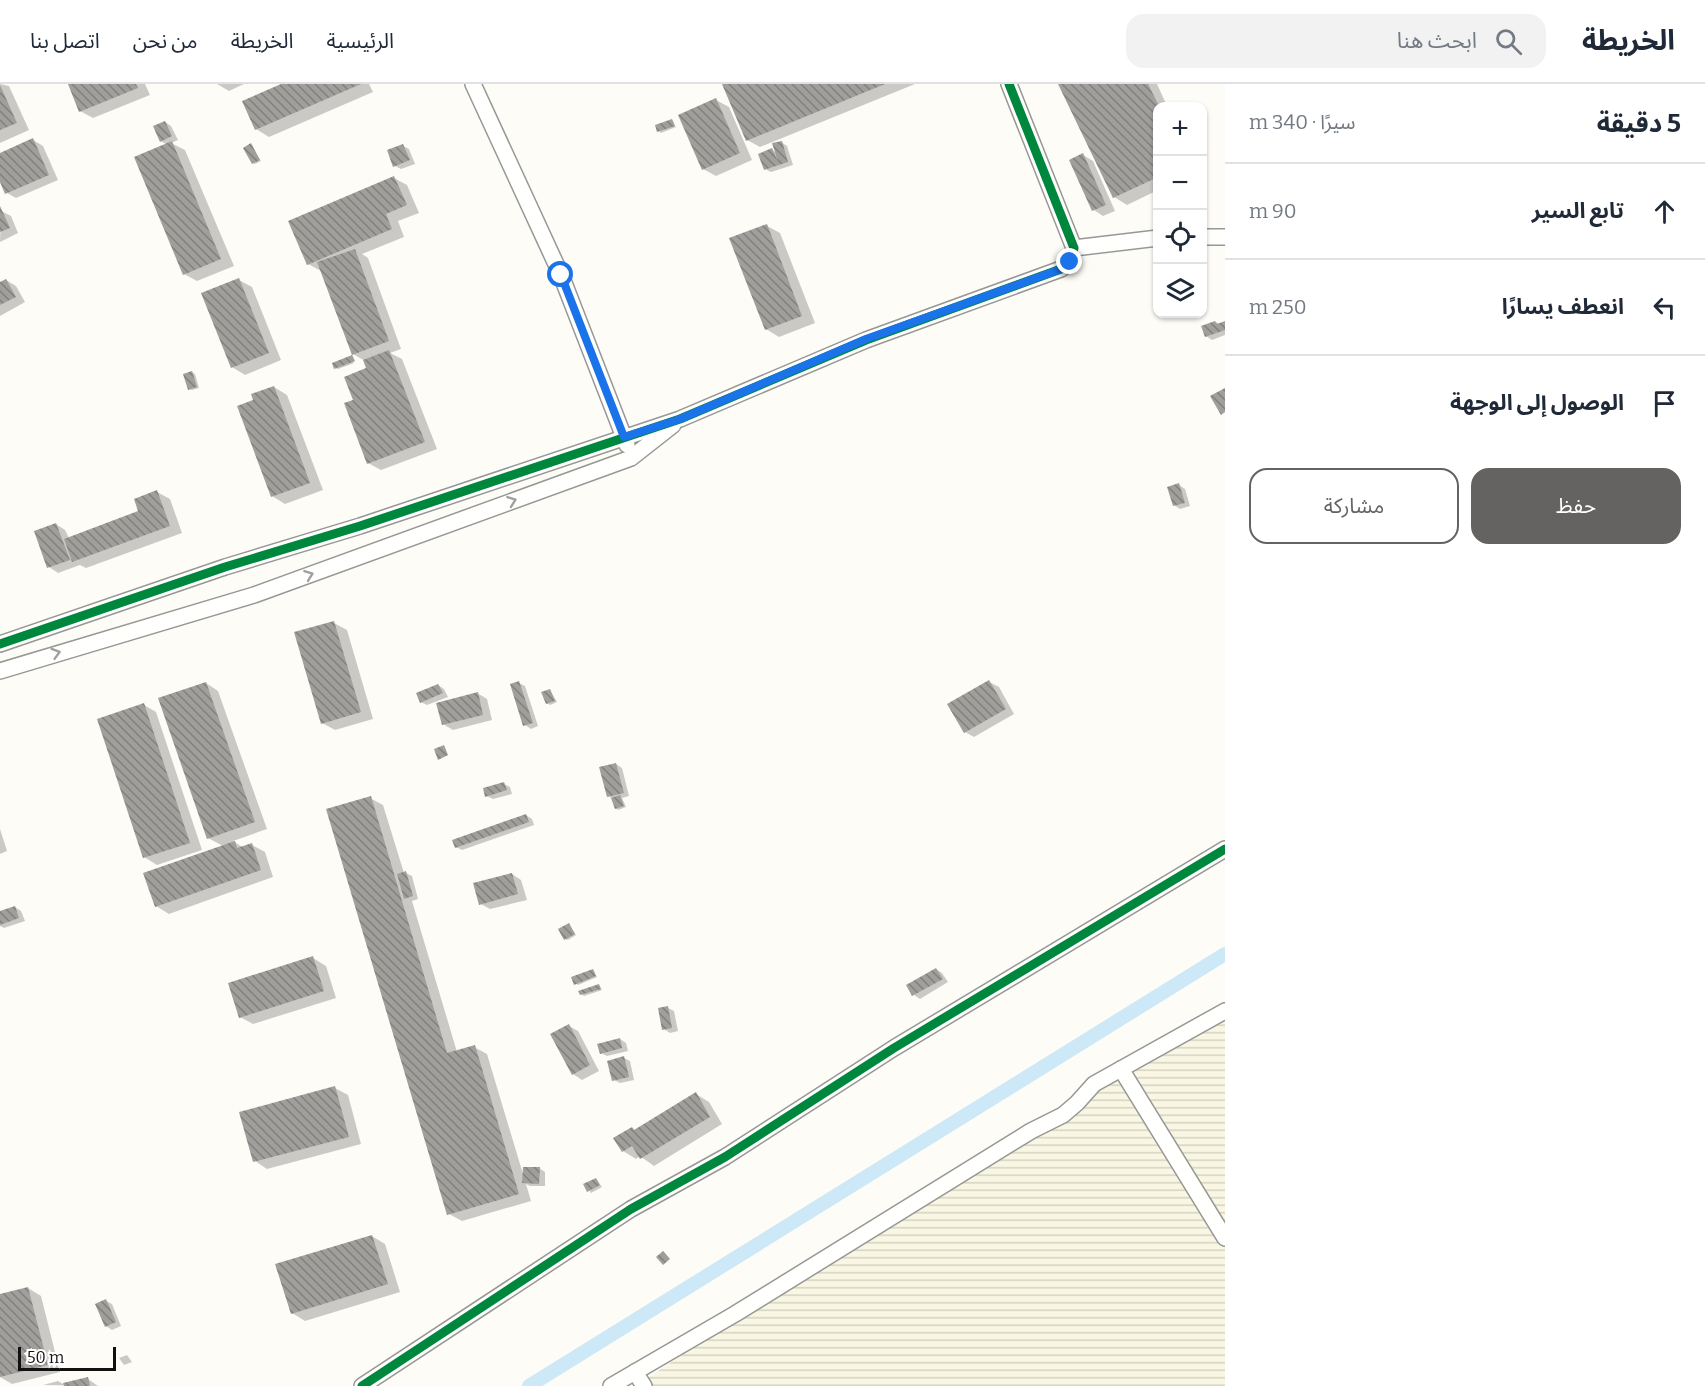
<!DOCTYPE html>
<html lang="ar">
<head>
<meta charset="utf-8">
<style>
  body { margin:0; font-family:Bitter,"Noto Sans Arabic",serif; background:#f2f2f3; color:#1f2937; direction:rtl }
  .controls { position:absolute; right:18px; top:18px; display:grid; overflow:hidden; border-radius:12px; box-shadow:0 2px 4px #0004 }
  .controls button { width:54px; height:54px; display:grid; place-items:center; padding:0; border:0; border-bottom:2px solid #e0e1e3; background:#fff; color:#1f2937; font:30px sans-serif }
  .scale { position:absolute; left:18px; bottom:15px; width:98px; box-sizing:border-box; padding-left:6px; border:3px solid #111; border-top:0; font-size:16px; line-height:21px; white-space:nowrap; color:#111; -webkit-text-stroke:4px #fff; paint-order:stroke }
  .stop { position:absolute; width:18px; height:18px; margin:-14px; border:4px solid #1a73e8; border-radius:50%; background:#fff }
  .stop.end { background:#1a73e8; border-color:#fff; box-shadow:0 2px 6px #0008 }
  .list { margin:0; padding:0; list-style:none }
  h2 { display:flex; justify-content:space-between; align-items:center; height:78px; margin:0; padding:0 24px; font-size:26px }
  h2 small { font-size:20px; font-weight:400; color:#747a83 }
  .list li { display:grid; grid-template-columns:39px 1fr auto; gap:18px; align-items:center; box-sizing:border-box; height:96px; padding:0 24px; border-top:2px solid #e0e1e3 }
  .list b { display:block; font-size:22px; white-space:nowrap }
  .list em { font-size:20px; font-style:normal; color:#747a83 }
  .actions { display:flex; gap:12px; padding:18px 24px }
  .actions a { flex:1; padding:14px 0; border:2px solid #646362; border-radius:18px; text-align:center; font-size:21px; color:#646362 }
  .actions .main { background:#646362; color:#fff }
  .icon { flex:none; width:33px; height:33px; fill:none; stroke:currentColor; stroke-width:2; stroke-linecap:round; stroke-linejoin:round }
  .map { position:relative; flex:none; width:1225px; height:1302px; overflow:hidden; direction:ltr }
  header { display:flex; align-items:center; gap:36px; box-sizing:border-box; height:84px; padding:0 30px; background:#fff; border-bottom:2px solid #e0e1e3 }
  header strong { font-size:28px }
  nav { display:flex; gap:33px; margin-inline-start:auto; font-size:21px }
  .search { width:420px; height:54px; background:#f2f2f3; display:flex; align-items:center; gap:15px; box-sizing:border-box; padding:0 21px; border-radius:18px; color:#747a83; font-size:22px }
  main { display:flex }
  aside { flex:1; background:#fff }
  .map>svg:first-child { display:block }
</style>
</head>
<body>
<header>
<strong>الخريطة</strong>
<div class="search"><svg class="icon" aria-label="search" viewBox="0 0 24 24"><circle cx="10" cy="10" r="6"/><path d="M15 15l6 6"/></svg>ابحث هنا</div>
<nav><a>الرئيسية</a><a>الخريطة</a><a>من نحن</a><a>اتصل بنا</a></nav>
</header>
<main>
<aside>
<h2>5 دقيقة<small>سيرًا · 340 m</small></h2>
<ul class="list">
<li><svg class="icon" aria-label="ahead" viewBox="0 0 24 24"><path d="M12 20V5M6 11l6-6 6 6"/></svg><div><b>تابع السير</b></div><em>90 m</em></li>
<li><svg class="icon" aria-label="left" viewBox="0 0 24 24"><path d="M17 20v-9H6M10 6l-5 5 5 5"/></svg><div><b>انعطف يسارًا</b></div><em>250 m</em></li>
<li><svg class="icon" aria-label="arrive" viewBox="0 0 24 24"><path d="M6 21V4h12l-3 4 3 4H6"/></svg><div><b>الوصول إلى الوجهة</b></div></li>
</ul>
<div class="actions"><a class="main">حفظ</a><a>مشاركة</a></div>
</aside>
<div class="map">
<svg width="1225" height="1302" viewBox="0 0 1225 1302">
  <defs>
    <pattern id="farmland-rules" width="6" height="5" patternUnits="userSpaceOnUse" patternTransform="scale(1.5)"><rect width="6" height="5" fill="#f9f7e4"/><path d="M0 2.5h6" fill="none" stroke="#d4d3c3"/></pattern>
    <pattern id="building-back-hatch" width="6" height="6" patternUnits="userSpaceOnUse" patternTransform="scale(1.5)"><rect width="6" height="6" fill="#a19f9c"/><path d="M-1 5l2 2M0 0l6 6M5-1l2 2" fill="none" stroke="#82807e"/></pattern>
  </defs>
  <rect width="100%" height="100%" fill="#fdfcf7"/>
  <polygon fill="url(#farmland-rules)" points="1225,917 1225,1302 635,1302"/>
  <g fill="#0003">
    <polygon points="0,0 9,2 29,46 0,59"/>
    <polygon points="69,0 145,0 150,11 93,34 80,27"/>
    <polygon points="217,0 244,0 229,7"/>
    <polygon points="285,0 369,0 373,8 269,53 256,45"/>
    <polygon points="724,0 915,0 760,63 747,56"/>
    <polygon points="1060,0 1157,0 1167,22 1158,22 1158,106 1127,121 1114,113"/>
    <polygon points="716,16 729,23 752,76 716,92 703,85"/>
    <polygon points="672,37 676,43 661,49 659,47"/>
    <polygon points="165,38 171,42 178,56 171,59 185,66 234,182 197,197 184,190 167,61 161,57"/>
    <polygon points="33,56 43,62 58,96 16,114 7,109 0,94 0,71"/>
    <polygon points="781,58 787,62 793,81 771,88 765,85 772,66 776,69"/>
    <polygon points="251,61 261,77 255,80 253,79"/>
    <polygon points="403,62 409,65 415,80 401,85 395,82"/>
    <polygon points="1083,71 1093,77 1115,127 1103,132 1094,126"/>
    <polygon points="394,94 407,101 419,129 398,137 404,153 362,170 368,174 401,265 390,269 402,275 437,365 381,386 368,379 355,317 368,285 365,277 353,270 321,187 308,180"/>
    <polygon points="1,127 11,132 18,149 0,158"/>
    <polygon points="767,142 780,149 815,239 779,253 766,245"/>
    <polygon points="6,196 16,202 25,218 0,232 0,200"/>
    <polygon points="239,196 252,203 281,276 245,291 232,283"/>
    <polygon points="1215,238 1220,240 1225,238 1225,251 1212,256 1206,252"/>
    <polygon points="351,273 354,279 338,285 335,284"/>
    <polygon points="192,288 195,290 199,304 192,306 189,305"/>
    <polygon points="274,303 287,311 323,406 285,420 272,412 255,317"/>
    <polygon points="1179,401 1185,405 1190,422 1180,425 1174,421"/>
    <polygon points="157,408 170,415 182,449 86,484 80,481 58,489 49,483 56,440 65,446 69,454 140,428"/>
    <polygon points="334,539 347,546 373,635 335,646 322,639"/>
    <polygon points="989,598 999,603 1014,630 974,653 965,648"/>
    <polygon points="206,599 218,607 267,745 233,757 244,764 252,761 265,768 273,793 169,830 156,822 223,762 208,754"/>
    <polygon points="519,599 525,602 538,642 531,645 525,641"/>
    <polygon points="438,601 444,605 448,613 427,621 421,618"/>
    <polygon points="550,606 557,618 550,621 547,619"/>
    <polygon points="477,609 487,615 492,636 453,646 443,640"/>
    <polygon points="144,621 156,628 202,766 157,781 144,773"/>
    <polygon points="616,680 622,684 629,712 622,714 626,723 618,726 616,724 613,715 608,712"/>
    <polygon points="504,700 510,703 512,710 493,715 487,712"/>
    <polygon points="370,714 383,721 404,789 406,789 412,792 418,815 412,817 457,968 474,963 487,970 523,1090 539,1084 545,1088 545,1102 530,1102 526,1100 531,1117 462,1137 449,1130"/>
    <polygon points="526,731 532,735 534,741 462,766 456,763"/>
    <polygon points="0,745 7,767 0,770"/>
    <polygon points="512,790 521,796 527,816 490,825 481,820"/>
    <polygon points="15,823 21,827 25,837 4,844 0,842 0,828"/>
    <polygon points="569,841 576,851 568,856 565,855"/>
    <polygon points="313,874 326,882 336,914 253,940 240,933"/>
    <polygon points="936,885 942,889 948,898 920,915 914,911 908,902"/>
    <polygon points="593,886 597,893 578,901 575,899"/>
    <polygon points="599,902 602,906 584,912 581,910"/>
    <polygon points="668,924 674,927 678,947 670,949 664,945"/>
    <polygon points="569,942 578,947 599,987 582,996 573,990"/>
    <polygon points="620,955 626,959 628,967 607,972 601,969"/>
    <polygon points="624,974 630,977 634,996 620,999 614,996"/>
    <polygon points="335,1004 348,1011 361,1060 267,1085 255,1077"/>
    <polygon points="696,1010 709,1018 722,1040 654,1082 640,1072 636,1075 623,1067 632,1045 636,1046"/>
    <polygon points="596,1095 602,1103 591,1109 585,1101"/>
    <polygon points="372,1152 385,1160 400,1208 305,1237 292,1229"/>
    <polygon points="28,1204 41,1212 60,1288 12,1300 0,1293 0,1212"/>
    <polygon points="106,1217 112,1220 121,1242 112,1246 106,1242 97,1221"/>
    <polygon points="127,1271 132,1278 124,1281 119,1274"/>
    <polygon points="88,1295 98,1302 43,1301 58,1297 63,1300"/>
  </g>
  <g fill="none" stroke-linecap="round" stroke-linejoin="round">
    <polyline stroke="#cde8f7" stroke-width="14" points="529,1302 1225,870"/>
  </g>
  <g fill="url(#building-back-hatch)">
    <polygon points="68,0 136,0 138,4 79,28"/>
    <polygon points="281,0 361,0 255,46 242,17"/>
    <polygon points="722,0 885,0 746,57"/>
    <polygon points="1058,0 1148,0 1159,22 1158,93 1113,114"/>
    <polygon points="0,1 17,39 0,46"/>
    <polygon points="716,14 740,69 702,86 678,31"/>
    <polygon points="672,35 675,42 657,48 655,41"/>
    <polygon points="165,37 172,52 160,58 153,42"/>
    <polygon points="33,54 49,91 5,110 0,98 0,69"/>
    <polygon points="172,57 221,175 183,191 134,73"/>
    <polygon points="782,57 788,78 764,86 758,70 772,64 778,78 772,59"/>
    <polygon points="251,59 260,76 252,80 243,64"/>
    <polygon points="403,60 410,76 393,83 387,66"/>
    <polygon points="1083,69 1106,121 1092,127 1069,76"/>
    <polygon points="394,92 407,121 386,130 392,145 307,181 288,137"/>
    <polygon points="0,122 10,144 0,148"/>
    <polygon points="767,140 802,232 765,246 729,154"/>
    <polygon points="355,165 389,257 352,271 317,178"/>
    <polygon points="239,194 269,269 231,284 201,209"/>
    <polygon points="6,195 16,213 0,221 0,198"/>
    <polygon points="1215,237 1217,240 1225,237 1225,246 1205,253 1201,242"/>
    <polygon points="389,266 425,358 367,380 344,319 353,316 344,293 366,284 363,276"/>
    <polygon points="352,271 355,277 334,285 332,279"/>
    <polygon points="192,287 197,303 188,306 183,290"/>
    <polygon points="274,302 310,399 271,413 237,322 253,316 251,310"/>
    <polygon points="1225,304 1225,328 1221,331 1210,312"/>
    <polygon points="1179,399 1185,419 1173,422 1167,403"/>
    <polygon points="157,406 170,442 72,478 64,455 138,427 134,415"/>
    <polygon points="56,439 70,476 47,484 34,447"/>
    <polygon points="334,537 361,628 321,640 294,548"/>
    <polygon points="989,596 1006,625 964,649 947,620"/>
    <polygon points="519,597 533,639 523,642 510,600"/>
    <polygon points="206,598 255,738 207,755 158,614"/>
    <polygon points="438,600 443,609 420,619 416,609"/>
    <polygon points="550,605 555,617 546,620 541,608"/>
    <polygon points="478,608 483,631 442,641 436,619"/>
    <polygon points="144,619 190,759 143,774 97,635"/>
    <polygon points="444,661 448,671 438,676 434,665"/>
    <polygon points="616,679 624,709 607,713 599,683"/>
    <polygon points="504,698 507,706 485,713 483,704"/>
    <polygon points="620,711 624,722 615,725 611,714"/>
    <polygon points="371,712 447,969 475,961 519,1110 447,1131 326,725"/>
    <polygon points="526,730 529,738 455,764 452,756"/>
    <polygon points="235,757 237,764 252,759 261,786 155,823 143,789"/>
    <polygon points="406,787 413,812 404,815 397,790"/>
    <polygon points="512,789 518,810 479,821 473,799"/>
    <polygon points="15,822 19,834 0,841 0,827"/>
    <polygon points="569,839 575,850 564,856 558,845"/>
    <polygon points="313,872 324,907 239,934 228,899"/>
    <polygon points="936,884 943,895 912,912 906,901"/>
    <polygon points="593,885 596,892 574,901 571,893"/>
    <polygon points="599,900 601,905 580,911 578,907"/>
    <polygon points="668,922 672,944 662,946 658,924"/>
    <polygon points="569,940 590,981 572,991 550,950"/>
    <polygon points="620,954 622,964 600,970 597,960"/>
    <polygon points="624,972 629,993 612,997 607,977"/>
    <polygon points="335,1002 349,1053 253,1078 239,1028"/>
    <polygon points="696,1008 710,1033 640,1075 632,1062 622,1068 613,1054 632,1043 634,1046"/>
    <polygon points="523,1083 540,1083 539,1100 522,1099"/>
    <polygon points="596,1094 600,1101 587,1108 583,1100"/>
    <polygon points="372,1151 388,1200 291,1230 275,1180"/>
    <polygon points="663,1167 670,1175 663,1181 656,1173"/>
    <polygon points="28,1203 48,1281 0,1293 0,1210"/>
    <polygon points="106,1215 116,1238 105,1243 95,1220"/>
    <polygon points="88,1293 90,1302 64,1302 63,1299"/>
  </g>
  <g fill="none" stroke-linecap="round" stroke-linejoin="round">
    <defs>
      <g id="minor">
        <polyline points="473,0 561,191 627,361"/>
        <polyline points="1202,153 1225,153"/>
        <polyline points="1074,164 1158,154"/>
        <polyline points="0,560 225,483 360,442 680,335 866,256 1061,185 1070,178 1074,164 1009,0"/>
        <polyline points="0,587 254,511 631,374 673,341"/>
        <polyline points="1121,985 1225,1154"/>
        <polyline points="635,1288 644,1302"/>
        <polyline points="362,1302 631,1125 725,1073 894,964 1225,765"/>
        <polyline points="611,1302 735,1230 1031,1047 1063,1031 1077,1019 1094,1000 1225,927"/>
      </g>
    </defs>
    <use href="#minor" stroke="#979795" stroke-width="18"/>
    <use href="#minor" stroke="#fffffe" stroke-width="15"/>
    <defs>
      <g id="cycleway">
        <polyline points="0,560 225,483 360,442 680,335 866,256 1061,185 1070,178 1074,164 1009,0"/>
        <polyline points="362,1302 631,1125 725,1073 894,964 1225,765"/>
      </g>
    </defs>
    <use href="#cycleway" stroke="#fff" stroke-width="13"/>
    <use href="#cycleway" stroke="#00873e" stroke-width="9"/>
  </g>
  <defs><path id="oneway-chevron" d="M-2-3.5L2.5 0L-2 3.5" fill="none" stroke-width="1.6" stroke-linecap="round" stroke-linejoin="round" transform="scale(1.5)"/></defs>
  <g stroke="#a0a09f">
    <use href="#oneway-chevron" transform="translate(512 417) rotate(-20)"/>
    <use href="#oneway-chevron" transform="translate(309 491) rotate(-20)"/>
    <use href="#oneway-chevron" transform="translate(56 569) rotate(-16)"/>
  </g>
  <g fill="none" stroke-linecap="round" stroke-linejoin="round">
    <polyline stroke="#1a73e8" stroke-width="8" points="561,191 624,353 680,335 866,255 1061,185 1070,178"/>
  </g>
</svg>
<div class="controls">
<button>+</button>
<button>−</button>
<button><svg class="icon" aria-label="locate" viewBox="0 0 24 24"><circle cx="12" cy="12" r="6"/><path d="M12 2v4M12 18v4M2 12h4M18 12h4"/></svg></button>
<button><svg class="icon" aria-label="layers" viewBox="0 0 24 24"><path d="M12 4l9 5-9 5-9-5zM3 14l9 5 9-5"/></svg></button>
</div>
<div class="scale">50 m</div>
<div class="stop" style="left:561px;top:191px"></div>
<div class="stop end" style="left:1070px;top:178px"></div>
</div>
</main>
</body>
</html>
